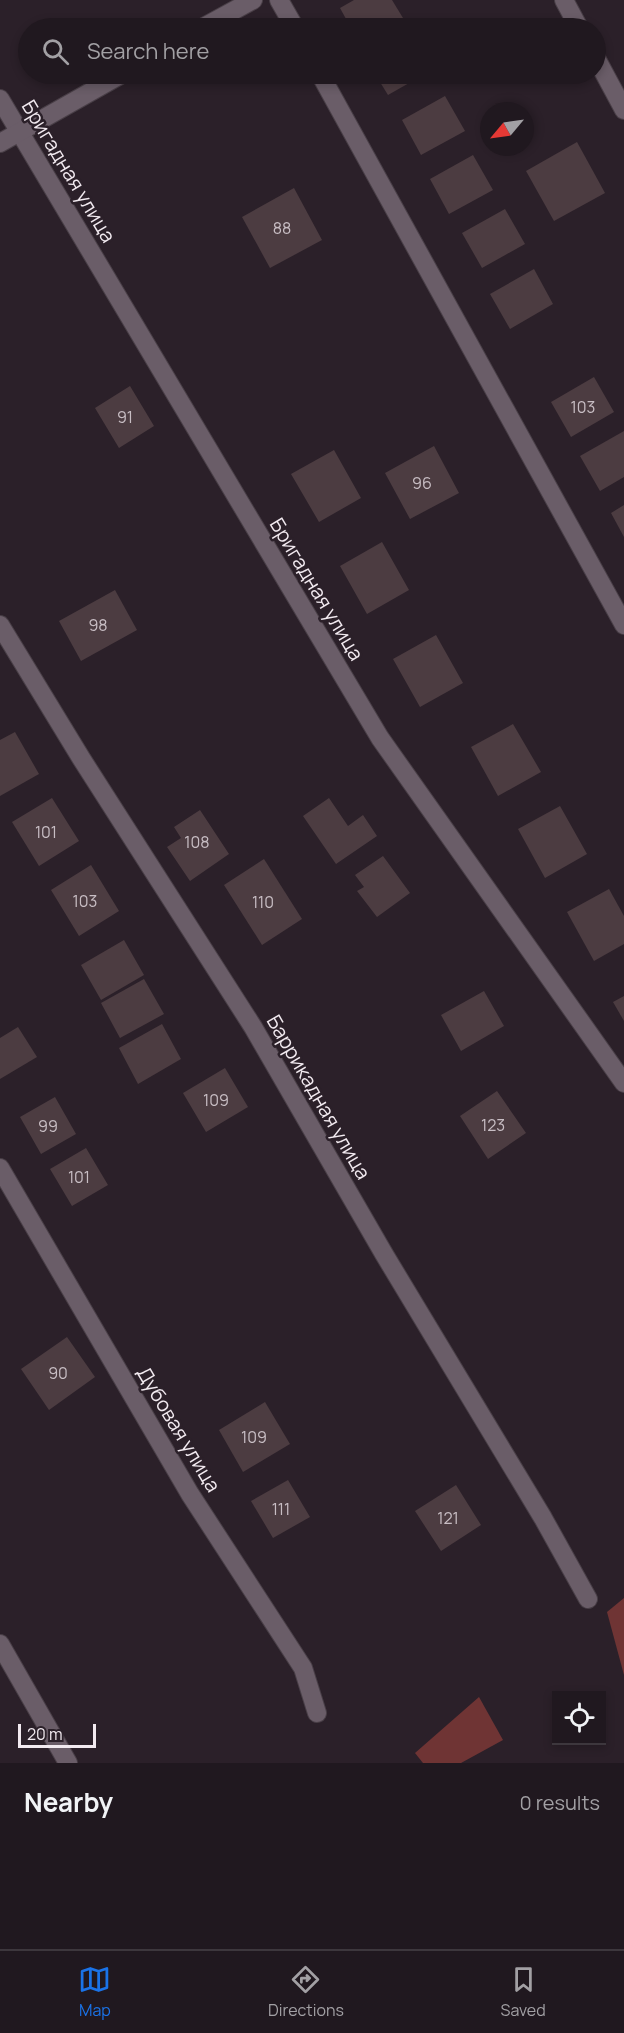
<!DOCTYPE html>
<html lang="en">
<head>
<meta charset="utf-8">
<style>
  body { margin:0; font-family:Manrope,sans-serif; background:#2d252c; color:#f1f3f6 }
  .controls { position:absolute; right:18px; bottom:18px; display:grid; overflow:hidden; border-radius:0px; box-shadow:0 3px 9px #0003 }
  .controls button { width:54px; height:54px; display:grid; place-items:center; padding:0; border:0; border-bottom:2px solid #3d373d; background:#20181f; color:#f1f3f6; font:30px sans-serif }
  .compass { position:absolute; left:480px; top:102px; width:54px; height:54px; border-radius:50%; background:#20181f; box-shadow:0 3px 9px #0003; rotate:241deg }
  .scale { position:absolute; left:18px; bottom:15px; width:78px; box-sizing:border-box; padding-left:6px; border:3px solid #f2eaf0; border-top:0; font-size:16px; line-height:21px; white-space:nowrap; color:#f2eaf0; -webkit-text-stroke:4px #2b2029; paint-order:stroke }
  .list { margin:0; padding:0; list-style:none }
  h2 { display:flex; justify-content:space-between; align-items:center; height:78px; margin:0; padding:0 24px; font-size:26px }
  h2 small { font-size:20px; font-weight:400; color:#a2a0a4 }
  .icon { flex:none; width:33px; height:33px; fill:none; stroke:currentColor; stroke-width:2; stroke-linecap:round; stroke-linejoin:round }
  .map { position:relative; flex:none; width:624px; height:1763px; overflow:hidden }
  .search { position:absolute; background:#20181f; box-shadow:0 3px 9px #0003; left:18px; right:18px; top:18px; height:66px; display:flex; align-items:center; gap:15px; box-sizing:border-box; padding:0 21px; border-radius:33px; color:#a2a0a4; font-size:22px }
  .sheet { height:186px; background:#20181f }
  nav { display:flex; justify-content:space-around; align-items:center; box-sizing:border-box; height:84px; border-top:2px solid #3d373d; background:#20181f; font-size:16px; color:#a2a0a4 }
  nav a { display:grid; justify-items:center; gap:3px }
  nav .on { color:#1a73e8 }
  .map>svg:first-child { display:block }
</style>
</head>
<body>
<div class="map">
<svg width="624" height="1763" viewBox="0 0 624 1763">
  <rect width="100%" height="100%" fill="#2b2029"/>
  <g fill="#6f3434">
    <polygon points="624,1598 624,1675 607,1612"/>
    <polygon points="479,1697 503,1740 461,1763 423,1763 415,1753"/>
  </g>
  <g fill="#4c3c41">
    <polygon points="354,0 392,0 403,18 385,28 351,28 340,8"/>
    <polygon points="375,74 425,74 388,95"/>
    <polygon points="445,96 465,131 421,155 402,120"/>
    <polygon points="577,142 605,193 554,221 526,171"/>
    <polygon points="473,155 493,190 449,214 430,179"/>
    <polygon points="294,188 322,240 270,268 242,217"/>
    <polygon points="505,209 525,244 482,268 462,233"/>
    <polygon points="534,269 553,304 510,329 490,294"/>
    <polygon points="594,377 614,412 571,437 551,402"/>
    <polygon points="130,386 154,426 119,448 95,408"/>
    <polygon points="624,431 624,477 600,491 580,456"/>
    <polygon points="434,446 459,493 410,519 385,473"/>
    <polygon points="334,450 361,498 319,522 291,474"/>
    <polygon points="624,505 624,537 611,513"/>
    <polygon points="382,542 409,590 367,614 340,566"/>
    <polygon points="115,590 137,630 81,661 59,621"/>
    <polygon points="436,635 463,683 420,707 393,659"/>
    <polygon points="513,724 541,772 498,796 471,747"/>
    <polygon points="15,732 39,774 0,796 0,740"/>
    <polygon points="52,798 79,841 39,866 12,822"/>
    <polygon points="329,798 348,826 363,815 377,836 336,864 303,816"/>
    <polygon points="560,806 587,854 545,878 518,829"/>
    <polygon points="200,810 229,854 190,881 167,847 181,838 174,827"/>
    <polygon points="383,856 410,893 377,917 357,891 364,887 355,875"/>
    <polygon points="264,859 302,919 262,945 224,885"/>
    <polygon points="91,865 119,911 79,936 51,890"/>
    <polygon points="609,889 624,916 624,944 594,961 567,912"/>
    <polygon points="124,940 144,975 101,1000 81,965"/>
    <polygon points="144,979 164,1014 120,1038 101,1003"/>
    <polygon points="484,991 504,1026 461,1051 441,1015"/>
    <polygon points="624,996 624,1021 613,1002"/>
    <polygon points="162,1024 181,1059 138,1084 119,1048"/>
    <polygon points="18,1027 37,1057 0,1079 0,1038"/>
    <polygon points="225,1068 248,1107 206,1132 183,1093"/>
    <polygon points="497,1091 526,1133 488,1159 460,1116"/>
    <polygon points="55,1097 76,1134 41,1154 20,1117"/>
    <polygon points="86,1148 108,1185 72,1206 50,1169"/>
    <polygon points="67,1337 95,1377 49,1410 21,1369"/>
    <polygon points="265,1402 290,1444 243,1472 219,1430"/>
    <polygon points="288,1480 310,1517 273,1538 251,1501"/>
    <polygon points="456,1485 481,1525 441,1551 415,1511"/>
  </g>
  <g fill="none" stroke-linecap="round" stroke-linejoin="round">
    <defs>
      <g id="street">
        <polyline points="279,0 295,28"/>
        <polyline points="564,0 579,28"/>
        <polyline points="202,28 253,0"/>
        <polyline points="596,58 624,110"/>
        <polyline points="320,74 624,625"/>
        <polyline points="0,99 380,738 624,1083"/>
        <polyline points="0,143 122,74"/>
        <polyline points="0,625 81,758 253,1027 384,1254 543,1518 588,1599"/>
        <polyline points="0,1168 190,1494 303,1668 317,1713"/>
        <polyline points="0,1644 68,1763"/>
      </g>
    </defs>
    <use href="#street" stroke="#493f47" stroke-width="20"/>
    <use href="#street" stroke="#6a5d68" stroke-width="18"/>
  </g>
  <g text-anchor="middle" dominant-baseline="central" stroke-width="5" stroke-linejoin="round" paint-order="stroke">
    <g font-size="16" fill="#c8bec4">
      <text x="282" y="228">88</text>
      <text x="583" y="407">103</text>
      <text x="125" y="417">91</text>
      <text x="422" y="483">96</text>
      <text x="98" y="625">98</text>
      <text x="46" y="832">101</text>
      <text x="197" y="842">108</text>
      <text x="85" y="901">103</text>
      <text x="263" y="902">110</text>
      <text x="216" y="1100">109</text>
      <text x="493" y="1125">123</text>
      <text x="48" y="1126">99</text>
      <text x="79" y="1177">101</text>
      <text x="58" y="1373">90</text>
      <text x="254" y="1437">109</text>
      <text x="281" y="1509">111</text>
      <text x="448" y="1518">121</text>
    </g>
    <g font-size="20" fill="#f2eaf0" stroke="#2b2029">
      <text transform="translate(69 171) rotate(59)">Бригадная улица</text>
      <text transform="translate(317 589) rotate(59)">Бригадная улица</text>
      <text transform="translate(319 1097) rotate(60)">Баррикадная улица</text>
      <text transform="translate(179 1429) rotate(59)">Дубовая улица</text>
    </g>
  </g>
</svg>
<div class="controls">
<button><svg class="icon" aria-label="locate" viewBox="0 0 24 24"><circle cx="12" cy="12" r="6"/><path d="M12 2v4M12 18v4M2 12h4M18 12h4"/></svg></button>
</div>
<svg class="compass" viewBox="-18 -18 36 36"><path d="M0-13l5 13h-10z" fill="#e53935"/><path d="M0 13l5-13h-10z" fill="#a2a0a4"/></svg>
<div class="scale">20 m</div>
<div class="search"><svg class="icon" aria-label="search" viewBox="0 0 24 24"><circle cx="10" cy="10" r="6"/><path d="M15 15l6 6"/></svg>Search here</div>
</div>
<section class="sheet">
<h2>Nearby<small>0 results</small></h2>
<ul class="list">
</ul>
</section>
<nav>
<a class="on"><svg class="icon" aria-label="map" viewBox="0 0 24 24"><path d="M3 6l6-2 6 2 6-2v14l-6 2-6-2-6 2zM9 4v14M15 6v14"/></svg>Map</a>
<a><svg class="icon" aria-label="directions" viewBox="0 0 24 24"><path d="M12 3l9 9-9 9-9-9zM9 14v-3h6M13 9l2 2-2 2"/></svg>Directions</a>
<a><svg class="icon" aria-label="saved" viewBox="0 0 24 24"><path d="M7 4h10v16l-5-4-5 4z"/></svg>Saved</a>
</nav>
</body>
</html>
